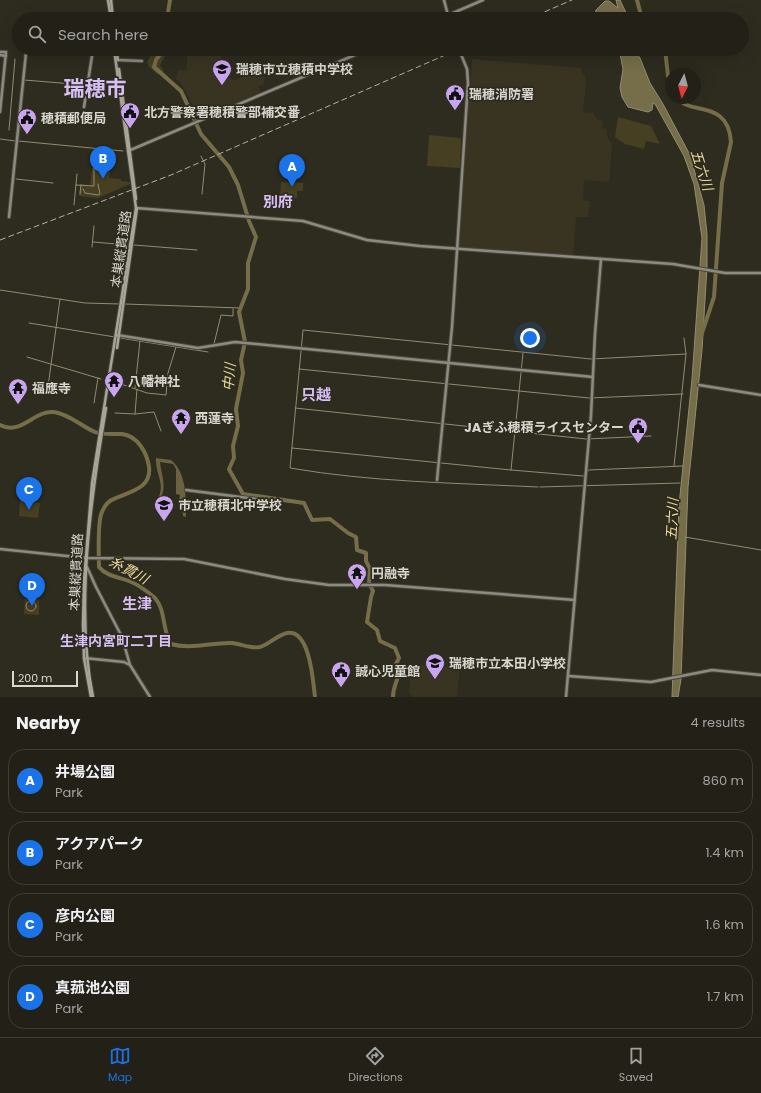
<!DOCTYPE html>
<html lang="en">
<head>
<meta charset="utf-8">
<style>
  body { margin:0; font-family:Poppins,"Noto Sans JP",sans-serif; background:#2e2d24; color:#f1f3f6 }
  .compass { position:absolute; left:665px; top:68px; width:36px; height:36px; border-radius:50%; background:#222017; box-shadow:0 4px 16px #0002; rotate:186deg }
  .scale { position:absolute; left:12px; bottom:10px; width:66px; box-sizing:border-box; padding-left:4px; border:2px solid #d8d6ce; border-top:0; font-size:11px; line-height:14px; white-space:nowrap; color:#d8d6ce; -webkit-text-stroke:3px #2e2b1f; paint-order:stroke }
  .you { position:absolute; left:530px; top:338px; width:14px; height:14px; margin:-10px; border:3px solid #fff; border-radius:50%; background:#1a73e8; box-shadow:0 0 0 6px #1a73e833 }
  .badge { display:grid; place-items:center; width:26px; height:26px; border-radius:50%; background:#1a73e8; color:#fff; font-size:13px; font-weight:700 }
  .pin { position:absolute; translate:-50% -33px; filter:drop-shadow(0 1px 2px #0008) }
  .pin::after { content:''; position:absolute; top:21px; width:14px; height:12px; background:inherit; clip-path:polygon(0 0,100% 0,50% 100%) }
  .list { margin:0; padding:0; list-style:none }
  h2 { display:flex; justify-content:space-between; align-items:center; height:52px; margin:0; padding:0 16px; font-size:17px }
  h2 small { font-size:13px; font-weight:400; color:#a2a3a1 }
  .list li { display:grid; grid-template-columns:26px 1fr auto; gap:12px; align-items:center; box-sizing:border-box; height:64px; margin:0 8px 8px; padding:0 8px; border:1px solid #3f3e36; border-radius:16px }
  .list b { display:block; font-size:15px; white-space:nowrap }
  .list p { margin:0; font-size:13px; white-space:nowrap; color:#a2a3a1 }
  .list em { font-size:13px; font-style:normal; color:#a2a3a1 }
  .icon { flex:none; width:22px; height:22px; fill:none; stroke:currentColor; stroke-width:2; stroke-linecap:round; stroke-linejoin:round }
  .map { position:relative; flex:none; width:761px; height:697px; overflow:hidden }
  .search { position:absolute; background:#222017; box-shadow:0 4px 16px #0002; left:12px; right:12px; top:12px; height:44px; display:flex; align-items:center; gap:10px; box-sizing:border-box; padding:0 14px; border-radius:22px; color:#a2a3a1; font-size:15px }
  .sheet { height:340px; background:#222017 }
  nav { display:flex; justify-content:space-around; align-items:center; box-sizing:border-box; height:56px; border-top:1px solid #3f3e36; background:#222017; font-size:11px; color:#a2a3a1 }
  nav a { display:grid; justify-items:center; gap:2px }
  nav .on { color:#1a73e8 }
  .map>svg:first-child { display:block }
</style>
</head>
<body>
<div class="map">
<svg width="761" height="697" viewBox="0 0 761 697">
  <rect width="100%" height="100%" fill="#2e2b1f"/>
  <g fill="#393422">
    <polygon points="214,53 221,53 221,75 235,80 247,75 265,77 264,84 258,87 261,93 199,120 188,95 180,82 176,79 178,70 187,70 187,55"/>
    <polygon points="472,59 580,68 586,79 583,112 593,113 597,120 603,121 602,128 607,129 607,136 612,145 609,182 584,180 583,200 590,201 588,217 576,217 573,255 459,248"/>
    <polygon points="411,664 460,668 457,697 412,697 409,692"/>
  </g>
  <g fill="#463f22">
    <polygon points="166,49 174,49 171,53 167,52 160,65 164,72 162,75 159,73 158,75 149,67 147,62 152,54 161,54"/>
    <polygon points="618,117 651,126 660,144 646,141 644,149 625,144 615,137"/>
    <polygon points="429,135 461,138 460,168 427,166"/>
    <polygon points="111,161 109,178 121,179 121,181 130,182 130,184 98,198 79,196 80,184 90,185 92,168"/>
    <polygon points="281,182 303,183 303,191 297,191 297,198 280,197"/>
    <polygon points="20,501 40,503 38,518 19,516"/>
    <polygon points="25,598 39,599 39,615 24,614"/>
  </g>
  <path fill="#6b623f" d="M156 458 171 460C187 473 186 499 186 517L183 516 182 506 178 504 180 495 176 494V469L173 464 160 462C161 474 167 486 161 497L162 502 159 505 155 504C168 484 155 477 156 458Z"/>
  <g fill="#766d49" stroke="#938c71">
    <polygon points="616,0 620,0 629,19 594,19 596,10 605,1 609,1 618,8"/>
    <polygon points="619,49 633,49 640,58 650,83 663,104 690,155 704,205 707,234 707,267 702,350 688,487 681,679 678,697 672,697 679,505 692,379 702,238 694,184 684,156 655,104 653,103 652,110 648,112 628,107 622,97 620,88 623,69"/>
  </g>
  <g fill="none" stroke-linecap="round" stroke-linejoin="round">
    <g stroke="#938c71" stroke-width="1">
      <polyline points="24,80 85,85"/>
      <polyline points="9,130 15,59"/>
      <polyline points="0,139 15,141"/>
      <polyline points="18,141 123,151"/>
      <polyline points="201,156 205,164 202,194"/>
      <polyline points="16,179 53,183"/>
      <polyline points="76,185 94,186 94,168"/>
      <polyline points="83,189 85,193 98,195 100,194 98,184"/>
      <polyline points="80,194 81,185"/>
      <polyline points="74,205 77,174"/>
      <polyline points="93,242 128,245"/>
      <polyline points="134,245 197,250"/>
      <polyline points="92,247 94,226"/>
      <polyline points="0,290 85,303 120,304"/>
      <polyline points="125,304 240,308"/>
      <polyline points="29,323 115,337"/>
      <polyline points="120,338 208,352"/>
      <polyline points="214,344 221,315 233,316 233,309"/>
      <polyline points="27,357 101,379"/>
      <polyline points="299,369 589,398 683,394"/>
      <polyline points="118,383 147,393 166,395 168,373 176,347"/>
      <polyline points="135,388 140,341"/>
      <polyline points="47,394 60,299"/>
      <polyline points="94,403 98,378"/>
      <polyline points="295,408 586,439 651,436"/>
      <polyline points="115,413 135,414 154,412 161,431"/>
      <polyline points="135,414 137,389"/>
      <polyline points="292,448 511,470 583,476 587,476 588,470 684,466"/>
      <polyline points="674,466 686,354 684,338"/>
      <polyline points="511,470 523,353"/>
      <path d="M538 487C455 483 371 482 290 468L303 330 591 359 686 354"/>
      <polyline points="540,487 680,483"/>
      <polyline points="685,537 761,550"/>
      <circle cx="31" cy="606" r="5"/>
    </g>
    <g stroke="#766d49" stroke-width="4">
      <polyline points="637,0 642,19"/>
      <polyline points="167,19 170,0"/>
      <path d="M164 49 156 60 154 67 181 91 201 134 229 167 238 185 249 221 256 237 248 263V289L239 312 245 342 241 360 243 373 236 409 238 426 233 446 234 458 229 469 230 471 243 494 304 503 312 520 330 519 348 533 356 537 357 550 366 553V561L370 569 369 583 373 591 371 597 367 622 377 630 380 641 395 648 399 658 396 664C402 679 393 682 393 697"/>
      <polyline points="665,49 668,76 671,81"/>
      <path d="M679 98C688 116 728 98 731 142L722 183 714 297 701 336"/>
      <path d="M0 425C21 436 34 410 54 412 69 414 81 426 95 432 103 435 113 434 122 434 138 436 147 453 149 467 152 489 128 492 114 499 108 501 104 507 102 512 97 522 99 555 99 567 106 576 119 577 129 581 139 585 147 591 155 598 166 610 162 631 171 644 190 650 213 642 232 643 241 644 252 649 260 647 270 644 277 635 287 633 310 629 313 681 315 697"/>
    </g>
    <defs>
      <g id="secondary">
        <polyline points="444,0 449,19"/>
        <polyline points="439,19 483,0"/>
        <polyline points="0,52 6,52 0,112"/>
        <polyline points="0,55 6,56"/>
        <polyline points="117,60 142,61"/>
        <polyline points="84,107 92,56"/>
        <polyline points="128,151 369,49"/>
        <polyline points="136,208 303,221 367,240 420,246 673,264 725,273 761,273"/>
        <polyline points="9,217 26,53"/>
        <polyline points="117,335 198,348 235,342 593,377"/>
        <polyline points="699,385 761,395"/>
        <polyline points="437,480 452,327 468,83 467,69 460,52"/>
        <polyline points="186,490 264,500"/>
        <polyline points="0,549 86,558 184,559 285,579 329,585 385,585 575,600"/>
        <polyline points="87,567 96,587 122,637 130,665 150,697"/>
        <polyline points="84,658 124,662 130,665"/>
        <polyline points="568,676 651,682 712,670 761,675"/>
        <polyline points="566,697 591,415 595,334 601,259"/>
      </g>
      <g id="primary">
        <polyline points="108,0 111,19"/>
        <polyline points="111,0 113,19"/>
        <polyline points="116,49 118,60"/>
        <polyline points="119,69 136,199"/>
        <polyline points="117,348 137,208"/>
        <polyline points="91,697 84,658 83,624 84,581 92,483 136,208 114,49"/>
        <path d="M93 697C75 609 91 496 106 408"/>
      </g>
    </defs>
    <use href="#secondary" stroke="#49463b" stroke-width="4.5"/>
    <use href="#primary" stroke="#49463b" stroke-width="4.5"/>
    <use href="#secondary" stroke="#8d8a81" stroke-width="2.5"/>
    <use href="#primary" stroke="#a8a598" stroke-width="2.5"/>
    <g stroke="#b2b0a7" stroke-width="1" stroke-dasharray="6 3" stroke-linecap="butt">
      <polyline points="528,19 572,0"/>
      <polyline points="0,240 171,175 459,49"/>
    </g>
  </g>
  <defs>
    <symbol id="school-pin" viewBox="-11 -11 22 30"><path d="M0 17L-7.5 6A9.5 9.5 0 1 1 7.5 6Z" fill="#c8a5ee" stroke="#2e2b1f"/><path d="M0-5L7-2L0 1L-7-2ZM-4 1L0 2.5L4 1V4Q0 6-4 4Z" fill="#111"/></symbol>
    <symbol id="civic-pin" viewBox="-11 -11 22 30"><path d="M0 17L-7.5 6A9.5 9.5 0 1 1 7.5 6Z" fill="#c8a5ee" stroke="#2e2b1f"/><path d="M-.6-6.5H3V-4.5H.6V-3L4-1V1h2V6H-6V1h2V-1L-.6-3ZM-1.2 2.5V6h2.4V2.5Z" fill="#111"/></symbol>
    <symbol id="temple-pin" viewBox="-11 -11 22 30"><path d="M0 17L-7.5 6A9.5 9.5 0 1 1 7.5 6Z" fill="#c8a5ee" stroke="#2e2b1f"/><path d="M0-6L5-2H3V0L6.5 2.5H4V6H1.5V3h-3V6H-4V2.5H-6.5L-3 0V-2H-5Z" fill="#111"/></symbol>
  </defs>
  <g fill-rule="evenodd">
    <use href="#school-pin" x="211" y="58" width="22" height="30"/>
    <use href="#civic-pin" x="444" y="83" width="22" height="30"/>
    <use href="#civic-pin" x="119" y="101" width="22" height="30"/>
    <use href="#civic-pin" x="16" y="107" width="22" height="30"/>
    <use href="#temple-pin" x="103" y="370" width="22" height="30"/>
    <use href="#temple-pin" x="7" y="377" width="22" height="30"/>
    <use href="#temple-pin" x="170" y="407" width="22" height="30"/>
    <use href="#civic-pin" x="627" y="416" width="22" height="30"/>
    <use href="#school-pin" x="153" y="494" width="22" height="30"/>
    <use href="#temple-pin" x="346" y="562" width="22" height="30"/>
    <use href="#school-pin" x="424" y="652" width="22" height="30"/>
    <use href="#civic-pin" x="330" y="660" width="22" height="30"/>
  </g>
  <g text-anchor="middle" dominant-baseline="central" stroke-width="3.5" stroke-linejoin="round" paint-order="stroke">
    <g font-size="13" font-weight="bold" fill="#d8d6ce" stroke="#2e2b1f" text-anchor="start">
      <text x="236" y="69">瑞穂市立穂積中学校</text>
      <text x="469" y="94">瑞穂消防署</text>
      <text x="144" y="112">北方警察署穂積警部補交番</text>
      <text x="41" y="118">穂積郵便局</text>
      <text x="128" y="381">八幡神社</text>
      <text x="32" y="388">福應寺</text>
      <text x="195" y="418">西蓮寺</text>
      <text x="624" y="427" text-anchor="end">JAぎふ穂積ライスセンター</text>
      <text x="178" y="505">市立穂積北中学校</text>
      <text x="371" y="573">円融寺</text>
      <text x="449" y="663">瑞穂市立本田小学校</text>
      <text x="355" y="671">誠心児童館</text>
    </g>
    <g font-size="13" fill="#d8d6ce" stroke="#2e2b1f">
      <text transform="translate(121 249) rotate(-82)">本巣縦貫道路</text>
      <text transform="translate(76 572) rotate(-87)">本巣縦貫道路</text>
    </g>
    <g font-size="14" font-style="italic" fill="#e9d99a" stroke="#2e2b1f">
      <text transform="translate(702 170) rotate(72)">五六川</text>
      <text transform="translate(229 377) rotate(-85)">中川</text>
      <text transform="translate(672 519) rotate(-87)">五六川</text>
      <text transform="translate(129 570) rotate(28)">糸貫川</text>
    </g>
    <g font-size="14" font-weight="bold" fill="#d8bff6" stroke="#2e2b1f">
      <text x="116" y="641">生津内宮町二丁目</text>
    </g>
    <g font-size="15" font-weight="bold" fill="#d8bff6" stroke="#2e2b1f">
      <text x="278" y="201">別府</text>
      <text x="316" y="394">只越</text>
      <text x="137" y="603">生津</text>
    </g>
    <g font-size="21" font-weight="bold" fill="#d8bff6" stroke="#2e2b1f">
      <text x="95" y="88">瑞穂市</text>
    </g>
  </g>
</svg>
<svg class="compass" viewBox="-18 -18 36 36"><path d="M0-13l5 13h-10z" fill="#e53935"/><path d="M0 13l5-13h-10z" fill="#a2a3a1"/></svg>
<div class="scale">200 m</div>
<div class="you"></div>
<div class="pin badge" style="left:292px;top:187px">A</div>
<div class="pin badge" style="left:103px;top:179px">B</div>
<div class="pin badge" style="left:29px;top:510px">C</div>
<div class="pin badge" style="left:32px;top:606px">D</div>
<div class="search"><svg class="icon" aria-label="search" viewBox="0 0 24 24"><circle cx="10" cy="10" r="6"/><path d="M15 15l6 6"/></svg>Search here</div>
</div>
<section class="sheet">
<h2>Nearby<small>4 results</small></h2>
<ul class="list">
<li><span class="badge">A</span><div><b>井場公園</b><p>Park</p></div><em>860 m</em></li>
<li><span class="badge">B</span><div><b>アクアパーク</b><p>Park</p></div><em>1.4 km</em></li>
<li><span class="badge">C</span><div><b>彦内公園</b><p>Park</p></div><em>1.6 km</em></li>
<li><span class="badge">D</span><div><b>真菰池公園</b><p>Park</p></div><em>1.7 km</em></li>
</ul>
</section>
<nav>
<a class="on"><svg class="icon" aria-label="map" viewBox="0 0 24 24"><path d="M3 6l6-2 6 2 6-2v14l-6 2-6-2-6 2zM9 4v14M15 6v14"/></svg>Map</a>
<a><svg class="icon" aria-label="directions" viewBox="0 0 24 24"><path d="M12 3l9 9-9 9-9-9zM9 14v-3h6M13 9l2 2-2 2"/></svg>Directions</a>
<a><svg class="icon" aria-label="saved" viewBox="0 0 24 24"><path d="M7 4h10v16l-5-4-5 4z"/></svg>Saved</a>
</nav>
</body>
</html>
